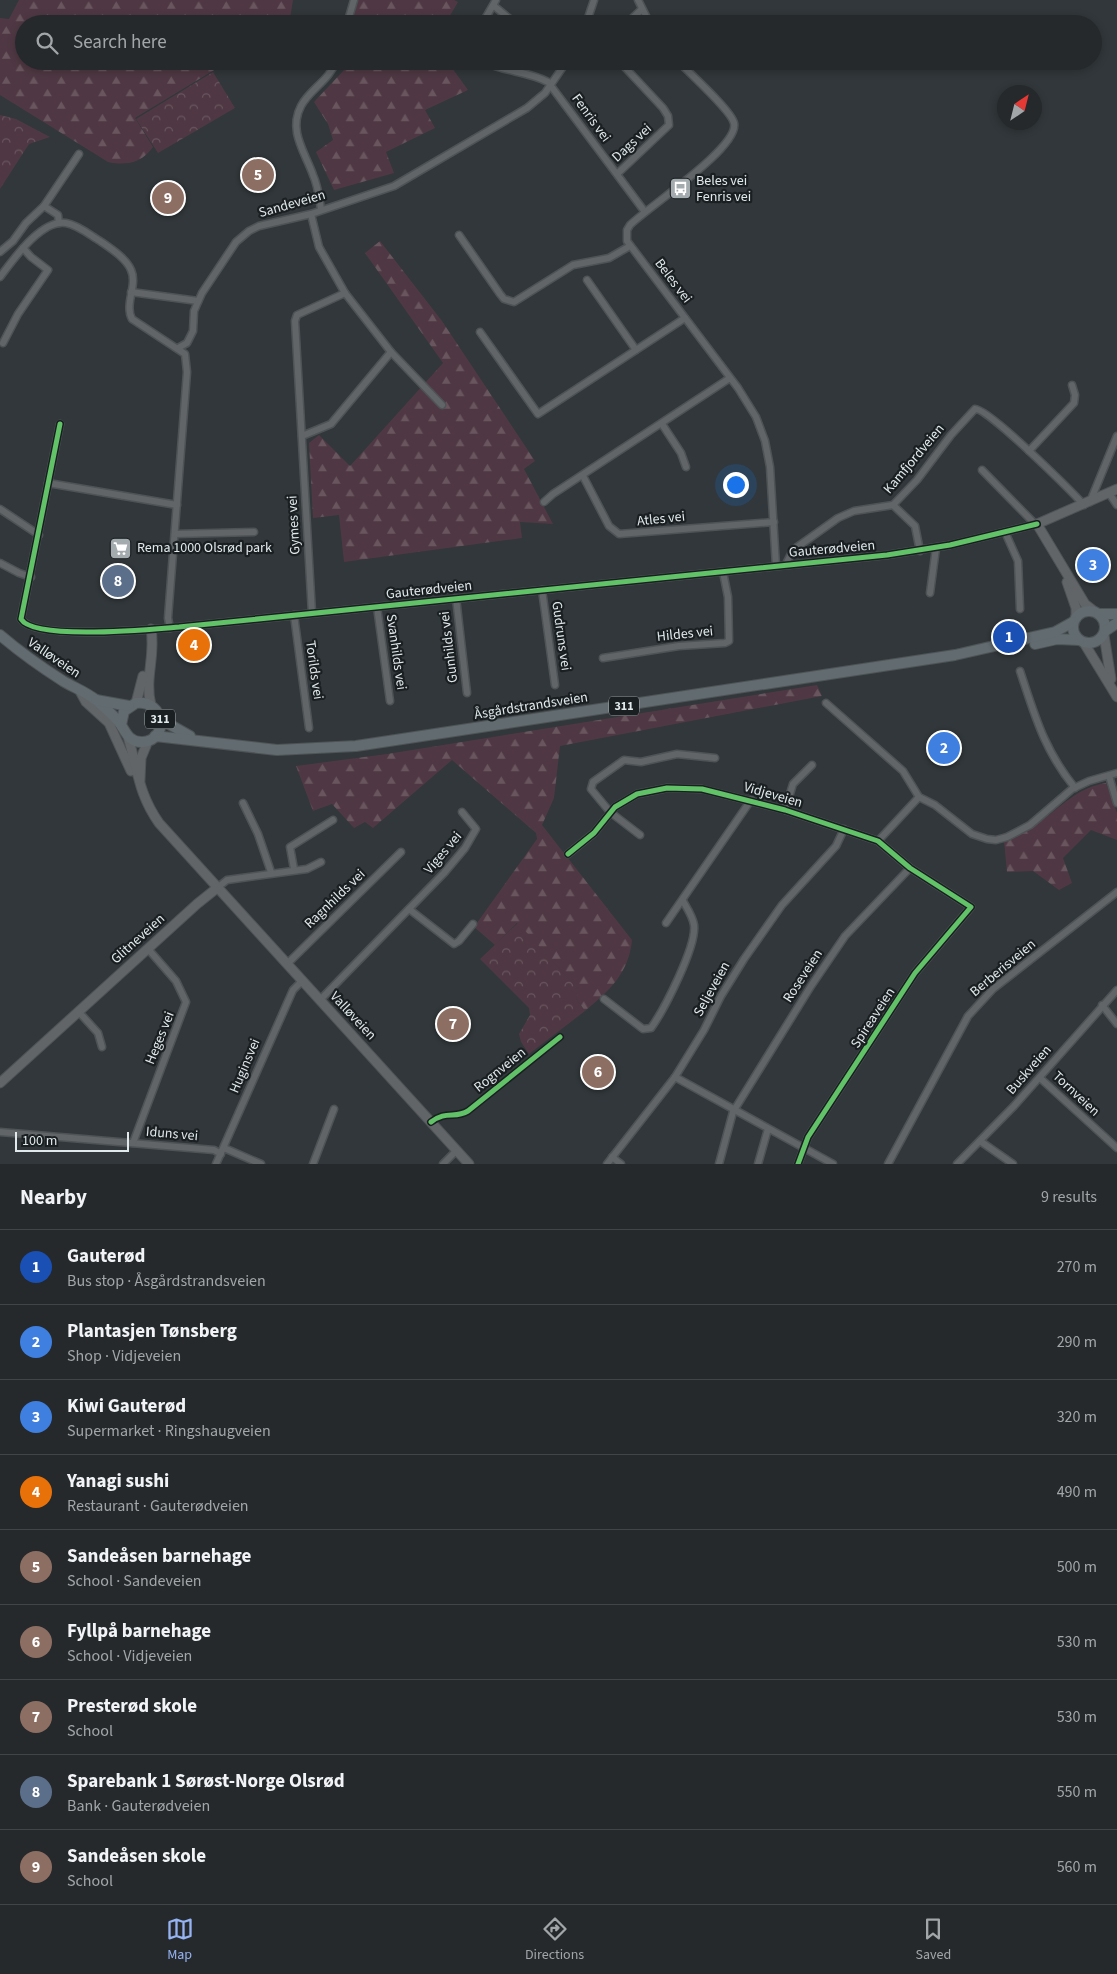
<!DOCTYPE html>
<html lang="en">
<head>
<meta charset="utf-8">
<style>
  body { margin:0; font-family:"Source Sans 3",sans-serif; background:#2d3134; color:#f1f3f6 }
  .compass { position:absolute; left:997px; top:85px; width:45px; height:45px; border-radius:50%; background:#25292c; box-shadow:0 2px 8px #0003; rotate:35deg }
  .scale { position:absolute; left:15px; bottom:12px; width:114px; box-sizing:border-box; padding-left:5px; border:2px solid #e1e9ec; border-top:0; font-size:14px; line-height:18px; white-space:nowrap; color:#e1e9ec; -webkit-text-stroke:4px #1a1f21; paint-order:stroke }
  .you { position:absolute; left:735px; top:484px; width:18px; height:18px; margin:-12px; border:4px solid #fff; border-radius:50%; background:#1a73e8; box-shadow:0 0 0 8px #1a73e833 }
  .badge { display:grid; place-items:center; width:32px; height:32px; border-radius:50%; background:#95b2f1; color:#fff; font-size:16px; font-weight:700 }
  .pin { position:absolute; translate:-50% -50%; border:2px solid #fff; box-shadow:0 1px 5px #0006 }
  .list { margin:0; padding:0; list-style:none }
  h2 { display:flex; justify-content:space-between; align-items:center; height:65px; margin:0; padding:0 20px; font-size:21px }
  h2 small { font-size:16px; font-weight:400; color:#a3a6a9 }
  .list li { display:grid; grid-template-columns:32px 1fr auto; gap:15px; align-items:center; box-sizing:border-box; height:75px; padding:0 20px; border-top:1px solid #424548 }
  .list b { display:block; font-size:19px; white-space:nowrap }
  .list p { margin:0; font-size:16px; white-space:nowrap; color:#a3a6a9 }
  .list em { font-size:16px; font-style:normal; color:#a3a6a9 }
  .icon { flex:none; width:28px; height:28px; fill:none; stroke:currentColor; stroke-width:2; stroke-linecap:round; stroke-linejoin:round }
  .map { position:relative; flex:none; width:1117px; height:1164px; overflow:hidden }
  .search { position:absolute; background:#25292c; box-shadow:0 2px 8px #0003; left:15px; right:15px; top:15px; height:55px; display:flex; align-items:center; gap:12px; box-sizing:border-box; padding:0 18px; border-radius:28px; color:#a3a6a9; font-size:19px }
  .sheet { height:740px; background:#25292c }
  nav { display:flex; justify-content:space-around; align-items:center; box-sizing:border-box; height:70px; border-top:1px solid #424548; background:#25292c; font-size:14px; color:#a3a6a9 }
  nav a { display:grid; justify-items:center; gap:2px }
  nav .on { color:#95b2f1 }
  .map>svg:first-child { display:block }
</style>
</head>
<body>
<div class="map">
<svg width="1117" height="1164" viewBox="0 0 1117 1164">
  <defs>
    <pattern id="forest-firs" width="22" height="20" patternUnits="userSpaceOnUse" patternTransform="scale(1.25)"><rect width="22" height="20" fill="#4f3843"/><path d="M5 1l3.5 6h-7zM16 11l3.5 6h-7z" fill="#68555e"/></pattern>
    <pattern id="park-crowns" width="20" height="18" patternUnits="userSpaceOnUse" patternTransform="scale(1.25)"><rect width="20" height="18" fill="#4f3843"/><path d="M2 6a3 3 0 1 1 6 0M12 15a3 3 0 1 1 6 0" fill="none" stroke="#68555e"/></pattern>
  </defs>
  <rect width="100%" height="100%" fill="#31373a"/>
  <g fill="url(#forest-firs)">
    <path d="M19 0H293L289 24H24V61H229L135 118 153 147C142 163 126 166 108 162L0 95V18L9 19Z"/>
    <polygon points="358,0 454,0 458,2 445,24 352,24"/>
    <polygon points="345,61 447,61 468,90 425,110 435,128 386,152 394,173 334,190 316,152 333,140 328,124 314,102 344,70"/>
    <polygon points="380,241 442,321 535,461 524,469 553,524 520,522 522,538 344,562 339,515 313,518 309,443 319,435 350,466 443,363 365,253"/>
    <path d="M817 685 822 696 560 746 554 798 542 825 632 940C629 973 609 991 585 1011L576 999 578 989 517 923 495 945 474 927 537 839 536 833 452 760 373 828 365 822 354 828 332 804 313 811 296 766 387 754Z"/>
    <path d="M1106 783 1117 813V840L1091 830 1063 858 1072 883 1059 890 1033 871 1007 872 1004 841C1016 834 1028 829 1039 822 1063 806 1076 788 1106 783Z"/>
  </g>
  <g fill="url(#park-crowns)">
    <polygon points="213,72 235,108 158,153 136,119"/>
    <polygon points="0,115 16,119 50,137 29,144 0,189"/>
    <polygon points="518,923 579,990 576,999 585,1011 529,1054 521,1042 519,1034 530,1015 529,1008 480,959"/>
  </g>
  <g fill="none" stroke-linecap="round" stroke-linejoin="round">
    <defs>
      <g id="street">
        <polyline points="638,0 650,24"/>
        <polyline points="494,6 516,24"/>
        <polyline points="347,24 354,0"/>
        <polyline points="482,24 496,0"/>
        <polyline points="586,24 594,0"/>
        <polyline points="626,24 641,10"/>
        <path d="M483 61C503 72 528 71 548 82L645 212"/>
        <path d="M678 61C689 73 731 110 734 123 740 147 648 207 630 225L627 230V241L738 388 756 417 765 441 770 467 776 566"/>
        <polyline points="617,174 669,125 668,116 663,108 619,61"/>
        <polyline points="44,206 79,154"/>
        <path d="M321 209C319 197 318 186 313 175 305 152 288 131 301 106 310 89 330 80 336 61"/>
        <polyline points="311,214 319,247 345,293"/>
        <polyline points="459,235 500,294 504,299 514,302 573,265 609,258 630,246"/>
        <polyline points="0,252 13,241 26,223 44,206 58,215 59,223"/>
        <path d="M0 277C13 260 41 219 66 223 78 225 90 235 100 241 110 248 126 258 131 270 138 285 124 304 132 319L185 354 187 372 168 618 170 628"/>
        <polyline points="587,280 636,350"/>
        <polyline points="131,292 198,301"/>
        <polyline points="480,332 538,414 685,318"/>
        <polyline points="3,343 18,314 48,270 31,257 23,248"/>
        <polyline points="178,348 187,343 193,331 194,311 202,293 236,242 249,231 259,226 311,214 394,186 527,108 545,93 567,61"/>
        <path d="M60 424 21 619C34 641 153 629 179 627L887 555 950 545 1037 524"/>
        <polyline points="662,424 681,453 686,467"/>
        <polyline points="302,436 331,424 391,352"/>
        <polyline points="1029,451 1074,403 1075,395 1072,385"/>
        <polyline points="982,470 1035,524"/>
        <polyline points="583,476 609,526 619,534 774,522"/>
        <polyline points="48,483 177,505"/>
        <polyline points="1109,493 1117,505"/>
        <polyline points="544,502 553,494 730,378"/>
        <polyline points="1090,502 1117,436"/>
        <polyline points="893,505 915,526 920,551"/>
        <polyline points="0,509 39,535"/>
        <polyline points="1005,532 1018,561 1020,609"/>
        <polyline points="175,534 254,532"/>
        <polyline points="0,563 19,573 31,577"/>
        <path d="M786 564 793 550 838 518 854 511 893 505 917 480 951 435 975 409C987 407 1071 491 1084 505"/>
        <polyline points="542,590 555,685"/>
        <polyline points="930,593 936,548"/>
        <polyline points="456,598 467,693"/>
        <polyline points="377,607 390,701"/>
        <polyline points="312,613 295,321 297,315 345,293 391,352 442,405"/>
        <polyline points="294,615 309,728"/>
        <polyline points="603,658 679,646 725,643 729,641 728,597 723,572"/>
        <path d="M1020 671C1035 716 1044 750 1075 788"/>
        <polyline points="826,703 903,771 919,797 935,805 972,834 987,839 996,840 1007,837 1030,825 1072,789 1089,781 1117,773"/>
        <polyline points="1109,776 1117,803"/>
        <polyline points="243,803 258,834 271,872"/>
        <polyline points="785,810 793,784 812,765"/>
        <polyline points="640,835 610,812 591,789 593,782 624,760 641,762 677,754 715,758"/>
        <polyline points="878,841 919,797"/>
        <polyline points="568,854 594,833 615,807 637,794 667,788 702,789 785,810 878,841 910,868 971,907 915,973 808,1137 798,1164"/>
        <polyline points="294,869 290,847 333,820"/>
        <polyline points="217,888 227,880 307,869 321,862"/>
        <polyline points="409,909 454,944 459,941 473,924"/>
        <polyline points="666,923 751,800"/>
        <polyline points="287,964 401,852"/>
        <path d="M604 999 643 1029 651 1028C664 1010 697 946 694 925 693 917 687 908 683 901"/>
        <polyline points="320,1000 444,873 465,848 476,829 462,812"/>
        <polyline points="1102,1005 1117,1024"/>
        <polyline points="78,1011 98,1033 102,1047"/>
        <polyline points="675,1077 833,1164"/>
        <polyline points="1040,1078 1117,1148"/>
        <polyline points="0,1132 214,1150 221,1154"/>
        <polyline points="980,1141 1013,1164"/>
        <polyline points="133,1143 186,1002 176,981 149,950"/>
        <polyline points="224,1148 261,1164"/>
        <polyline points="612,1157 621,1164"/>
        <polyline points="216,1164 293,990 302,981"/>
        <polyline points="313,1164 334,1109"/>
        <polyline points="443,1164 457,1150"/>
        <polyline points="607,1164 675,1077 704,1030 721,996 744,959 782,905 836,846 844,829"/>
        <polyline points="719,1164 733,1112 811,986 845,936 910,868"/>
        <polyline points="758,1164 768,1129"/>
        <polyline points="888,1164 968,1016 993,989 1117,892"/>
        <polyline points="957,1164 1014,1106 1117,990"/>
      </g>
      <g id="secondary">
        <polyline points="1067,582 1076,608 1076,618"/>
        <polyline points="1094,611 1085,604 1037,524 1117,489"/>
        <path d="M151 629C156 655 144 679 151 705"/>
        <polyline points="1104,635 1111,679"/>
        <polyline points="1084,643 1117,697"/>
        <polyline points="80,691 86,702 109,723 131,771"/>
        <polyline points="136,703 143,676"/>
        <path d="M128 737C138 770 138 793 159 823L469 1164"/>
        <polyline points="140,780 141,758 148,741"/>
        <polyline points="0,1083 197,904 217,888"/>
      </g>
      <g id="primary">
        <circle cx="1089" cy="627" r="16"/>
        <polyline points="1099,614 1117,614"/>
        <polyline points="1105,631 1117,623"/>
        <path d="M0 635C20 652 41 667 63 681 73 687 86 692 96 700 104 707 115 716 121 725 126 733 130 743 143 742 169 740 166 700 136 703L124 711 121 725"/>
        <polyline points="1035,644 1057,639 1079,640"/>
        <polyline points="96,700 129,706"/>
        <polyline points="160,719 190,736"/>
        <polyline points="155,736 277,750 356,746 955,655 1055,632 1073,622"/>
      </g>
    </defs>
    <use href="#street" stroke="#4e5356" stroke-width="9"/>
    <use href="#secondary" stroke="#4e5356" stroke-width="11"/>
    <use href="#primary" stroke="#4e5356" stroke-width="12"/>
    <use href="#street" stroke="#616568" stroke-width="6"/>
    <use href="#secondary" stroke="#616568" stroke-width="9"/>
    <use href="#primary" stroke="#616b70" stroke-width="10"/>
    <defs>
      <g id="cycleway">
        <path d="M60 424 21 619C34 641 153 629 179 627L887 555 950 545 1037 524"/>
        <polyline points="568,854 594,833 615,807 637,794 667,788 702,789 785,810 878,841 910,868 971,907 915,973 808,1137 798,1164"/>
        <path d="M431 1122C446 1110 455 1119 468 1111L560 1037"/>
      </g>
    </defs>
    <use href="#cycleway" stroke="#1a1f21" stroke-width="8"/>
    <use href="#cycleway" stroke="#61c268" stroke-width="5"/>
  </g>
  <defs>
    <symbol id="bus-square" viewBox="-11 -11 22 22"><rect x="-9" y="-9" width="18" height="18" rx="4" fill="#a3abae" stroke="#1a1f21"/><path d="M-5-6H5V4H4V6H2V4H-2V6H-4V4H-5ZM-3.5-4V0h7V-4ZM-3.5 1.2v1.5H-2V1.2ZM2 1.2v1.5H3.5V1.2Z" fill="#fff"/></symbol>
    <symbol id="supermarket-square" viewBox="-11 -11 22 22"><rect x="-9" y="-9" width="18" height="18" rx="4" fill="#a3abae" stroke="#1a1f21"/><path d="M-6-5.5h2.5l.6 2H6L4.5 2H-2.5L-4.4-4H-6ZM-1.5 3.2a1.3 1.3 0 1 0 .1 0ZM3 3.2a1.3 1.3 0 1 0 .1 0Z" fill="#fff"/></symbol>
  </defs>
  <g fill-rule="evenodd">
    <use href="#bus-square" x="668" y="176" width="25" height="25"/>
    <use href="#supermarket-square" x="108" y="536" width="25" height="25"/>
  </g>
  <g text-anchor="middle" dominant-baseline="central" stroke-width="4.5" stroke-linejoin="round" paint-order="stroke">
    <g fill="#1a1f21" stroke="#a5acaf" stroke-width="1">
      <rect x="609" y="696.5" width="30" height="19" rx="4"/>
      <rect x="145" y="709.5" width="30" height="19" rx="4"/>
    </g>
    <g font-size="12" font-weight="bold" fill="#e1e9ec">
      <text x="624" y="706">311</text>
      <text x="160" y="719">311</text>
    </g>
    <g font-size="14" fill="#e1e9ec" stroke="#1a1f21">
      <text transform="translate(591 118) rotate(54)">Fenris vei</text>
      <text transform="translate(632 143) rotate(-43)">Dags vei</text>
      <text transform="translate(292 204) rotate(-16)">Sandeveien</text>
      <text transform="translate(673 281) rotate(53)">Beles vei</text>
      <text transform="translate(914 459) rotate(-50)">Kamfjordveien</text>
      <text transform="translate(661 519) rotate(-6)">Atles vei</text>
      <text transform="translate(294 525) rotate(-93)">Gymes vei</text>
      <text transform="translate(832 549) rotate(-5)">Gauterødveien</text>
      <text transform="translate(429 590) rotate(-6)">Gauterødveien</text>
      <text transform="translate(685 634) rotate(-6)">Hildes vei</text>
      <text transform="translate(561 636) rotate(82)">Gudruns vei</text>
      <text transform="translate(449 647) rotate(-97)">Gunhilds vei</text>
      <text transform="translate(396 652) rotate(82)">Svanhilds vei</text>
      <text transform="translate(54 658) rotate(34)">Valløveien</text>
      <text transform="translate(314 670) rotate(82)">Torilds vei</text>
      <text transform="translate(531 706) rotate(-9)">Åsgårdstrandsveien</text>
      <text transform="translate(773 795) rotate(16)">Vidjeveien</text>
      <text transform="translate(443 853) rotate(-50)">Viges vei</text>
      <text transform="translate(335 899) rotate(-44)">Ragnhilds vei</text>
      <text transform="translate(138 939) rotate(-42)">Glitneveien</text>
      <text transform="translate(1003 968) rotate(-40)">Berberisveien</text>
      <text transform="translate(803 976) rotate(-57)">Roseveien</text>
      <text transform="translate(712 989) rotate(-61)">Seljeveien</text>
      <text transform="translate(353 1016) rotate(47)">Valløveien</text>
      <text transform="translate(873 1018) rotate(-57)">Spireaveien</text>
      <text transform="translate(160 1038) rotate(-68)">Heges vei</text>
      <text transform="translate(245 1066) rotate(-67)">Huginsvei</text>
      <text transform="translate(500 1070) rotate(-39)">Rognveien</text>
      <text transform="translate(1029 1070) rotate(-49)">Buskveien</text>
      <text transform="translate(1076 1094) rotate(43)">Tornveien</text>
      <text transform="translate(172 1134) rotate(5)">Iduns vei</text>
    </g>
    <g font-size="14" fill="#e1e9ec" stroke="#1a1f21" text-anchor="start">
      <text x="696" y="181">Beles vei<tspan x="696" dy="16">Fenris vei</tspan></text>
      <text x="137" y="548">Rema 1000 Olsrød park</text>
    </g>
  </g>
</svg>
<svg class="compass" viewBox="-18 -18 36 36"><path d="M0-13l5 13h-10z" fill="#e53935"/><path d="M0 13l5-13h-10z" fill="#a3a6a9"/></svg>
<div class="scale">100 m</div>
<div class="you"></div>
<div class="pin badge" style="left:1009px;top:637px;background:#1a4fb4">1</div>
<div class="pin badge" style="left:944px;top:748px;background:#3f7fe0">2</div>
<div class="pin badge" style="left:1093px;top:565px;background:#3f7fe0">3</div>
<div class="pin badge" style="left:194px;top:645px;background:#e8710a">4</div>
<div class="pin badge" style="left:258px;top:175px;background:#8d6e63">5</div>
<div class="pin badge" style="left:598px;top:1072px;background:#8d6e63">6</div>
<div class="pin badge" style="left:453px;top:1024px;background:#8d6e63">7</div>
<div class="pin badge" style="left:118px;top:581px;background:#5c6f8a">8</div>
<div class="pin badge" style="left:168px;top:198px;background:#8d6e63">9</div>
<div class="search"><svg class="icon" aria-label="search" viewBox="0 0 24 24"><circle cx="10" cy="10" r="6"/><path d="M15 15l6 6"/></svg>Search here</div>
</div>
<section class="sheet">
<h2>Nearby<small>9 results</small></h2>
<ul class="list">
<li><span class="badge" style="background:#1a4fb4">1</span><div><b>Gauterød</b><p>Bus stop · Åsgårdstrandsveien</p></div><em>270 m</em></li>
<li><span class="badge" style="background:#3f7fe0">2</span><div><b>Plantasjen Tønsberg</b><p>Shop · Vidjeveien</p></div><em>290 m</em></li>
<li><span class="badge" style="background:#3f7fe0">3</span><div><b>Kiwi Gauterød</b><p>Supermarket · Ringshaugveien</p></div><em>320 m</em></li>
<li><span class="badge" style="background:#e8710a">4</span><div><b>Yanagi sushi</b><p>Restaurant · Gauterødveien</p></div><em>490 m</em></li>
<li><span class="badge" style="background:#8d6e63">5</span><div><b>Sandeåsen barnehage</b><p>School · Sandeveien</p></div><em>500 m</em></li>
<li><span class="badge" style="background:#8d6e63">6</span><div><b>Fyllpå barnehage</b><p>School · Vidjeveien</p></div><em>530 m</em></li>
<li><span class="badge" style="background:#8d6e63">7</span><div><b>Presterød skole</b><p>School</p></div><em>530 m</em></li>
<li><span class="badge" style="background:#5c6f8a">8</span><div><b>Sparebank 1 Sørøst-Norge Olsrød</b><p>Bank · Gauterødveien</p></div><em>550 m</em></li>
<li><span class="badge" style="background:#8d6e63">9</span><div><b>Sandeåsen skole</b><p>School</p></div><em>560 m</em></li>
</ul>
</section>
<nav>
<a class="on"><svg class="icon" aria-label="map" viewBox="0 0 24 24"><path d="M3 6l6-2 6 2 6-2v14l-6 2-6-2-6 2zM9 4v14M15 6v14"/></svg>Map</a>
<a><svg class="icon" aria-label="directions" viewBox="0 0 24 24"><path d="M12 3l9 9-9 9-9-9zM9 14v-3h6M13 9l2 2-2 2"/></svg>Directions</a>
<a><svg class="icon" aria-label="saved" viewBox="0 0 24 24"><path d="M7 4h10v16l-5-4-5 4z"/></svg>Saved</a>
</nav>
</body>
</html>
